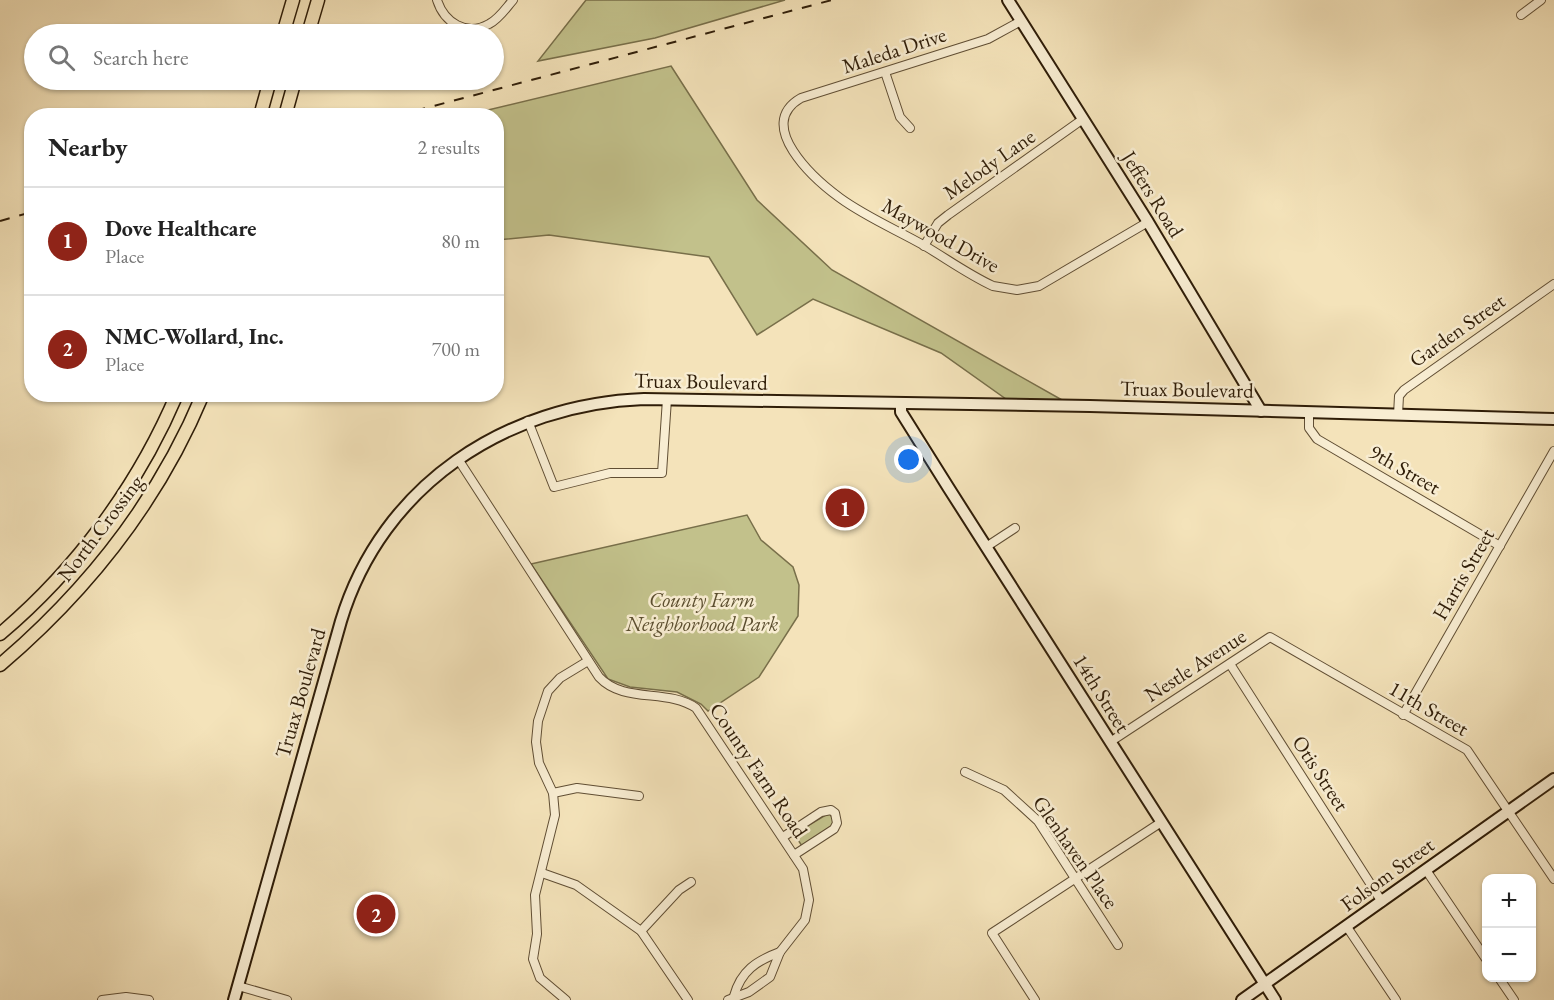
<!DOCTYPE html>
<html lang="en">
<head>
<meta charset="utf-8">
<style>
  body { margin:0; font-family:"EB Garamond",serif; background:#f6f6f6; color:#222 }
  .controls { position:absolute; right:18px; bottom:18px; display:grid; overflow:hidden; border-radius:12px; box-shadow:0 2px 4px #0004 }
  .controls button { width:54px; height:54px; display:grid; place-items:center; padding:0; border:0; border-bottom:2px solid #e0e0e0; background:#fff; color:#222; font:30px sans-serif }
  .you { position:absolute; left:909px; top:460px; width:21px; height:21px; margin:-15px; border:4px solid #fff; border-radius:50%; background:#1a73e8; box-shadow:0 0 0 9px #1a73e833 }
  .badge { display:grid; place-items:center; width:39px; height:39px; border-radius:50%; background:#8f2418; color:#fff; font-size:20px; font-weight:700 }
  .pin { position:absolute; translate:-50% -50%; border:3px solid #fff; box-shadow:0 2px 6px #0006 }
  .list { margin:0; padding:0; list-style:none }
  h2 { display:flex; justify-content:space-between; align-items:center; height:78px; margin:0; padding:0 24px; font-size:26px }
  h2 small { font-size:20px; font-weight:400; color:#767676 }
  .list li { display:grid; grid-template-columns:39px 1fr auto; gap:18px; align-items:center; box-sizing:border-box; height:108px; padding:0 24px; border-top:2px solid #e0e0e0 }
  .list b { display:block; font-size:22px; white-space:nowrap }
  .list p { margin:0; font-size:20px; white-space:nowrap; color:#767676 }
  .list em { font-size:20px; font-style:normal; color:#767676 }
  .icon { flex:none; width:33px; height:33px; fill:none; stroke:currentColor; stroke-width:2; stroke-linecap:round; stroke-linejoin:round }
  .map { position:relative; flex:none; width:1554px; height:1000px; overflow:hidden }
  .search { position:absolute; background:#fff; box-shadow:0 2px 4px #0004; left:24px; top:24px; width:480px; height:66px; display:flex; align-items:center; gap:15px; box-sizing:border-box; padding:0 21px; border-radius:33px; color:#767676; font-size:22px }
  .panel { position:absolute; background:#fff; box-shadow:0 2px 4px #0004; left:24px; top:108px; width:480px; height:294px; border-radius:24px }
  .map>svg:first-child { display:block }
</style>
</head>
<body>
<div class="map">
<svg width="1554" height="1000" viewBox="0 0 1554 1000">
  <rect width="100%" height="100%" fill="#f4e3ba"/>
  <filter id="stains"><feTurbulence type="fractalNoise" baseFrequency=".00333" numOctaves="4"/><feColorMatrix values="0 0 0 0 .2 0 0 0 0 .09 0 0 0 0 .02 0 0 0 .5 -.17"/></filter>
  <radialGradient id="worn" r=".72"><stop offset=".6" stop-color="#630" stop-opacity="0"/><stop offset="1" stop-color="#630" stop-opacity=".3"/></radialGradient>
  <g fill="#c2c18b" stroke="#786f4a" stroke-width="1.5">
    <polygon points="586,0 785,0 655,38 538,61"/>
    <polygon points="671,66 757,200 832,270 1062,400 1006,399 941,353 813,299 757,335 709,257 549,235 497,240 496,116 467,115"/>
    <polygon points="747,515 761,540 793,567 799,585 798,616 759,677 708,711 701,704 677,692 630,687 608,679 531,564"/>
    <polygon points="829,813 834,820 832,826 802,846 794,834"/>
  </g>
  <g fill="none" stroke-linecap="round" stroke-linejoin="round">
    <defs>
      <g id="street">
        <path d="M437 0C444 22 466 37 489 24 499 19 506 8 513 0"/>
        <polyline points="1521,15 1541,0"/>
        <path d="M1021 21 988 39 801 98C754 125 814 179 840 198 866 217 897 230 925 246 947 259 969 275 993 286L1017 290 1039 286 1148 222"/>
        <polyline points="885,72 900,117 910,128"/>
        <polyline points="924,246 938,223 948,215 1083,119"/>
        <polyline points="1309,413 1309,428 1317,439 1500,546"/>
        <polyline points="1398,415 1399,396 1404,390 1554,284"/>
        <polyline points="528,421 554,487 610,473 662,473 667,399"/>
        <path d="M458 459 599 677C624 704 667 688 696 708L803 869 809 900 805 920 780 952 770 977 749 992 728 1000"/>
        <polyline points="986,547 1015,528"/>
        <polyline points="1230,664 1382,902"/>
        <polyline points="1403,715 1554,451"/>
        <polyline points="1110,742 1270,637 1467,750 1554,879"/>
        <polyline points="965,772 1004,790 1038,821 1118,945"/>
        <polyline points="553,793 577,788 639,796"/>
        <polyline points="783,837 821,812 831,810 835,813 837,823 834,829 794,855"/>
        <polyline points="1426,870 1486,959"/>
        <polyline points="542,873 576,885 641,931 688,1000"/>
        <polyline points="1347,927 1396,1000"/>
        <polyline points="641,931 679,890 691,882"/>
        <polyline points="1499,978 1514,1000"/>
        <polyline points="238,986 287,1000"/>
        <path d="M734 996C741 971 756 961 780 952"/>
        <polyline points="102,1000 126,997 149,1000"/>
        <polyline points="566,1000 540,978 533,959 537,934 535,895 555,815 553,793 539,763 536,742 538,721 548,691 560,678 588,661"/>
        <polyline points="1035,1000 992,933 1160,823"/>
      </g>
      <g id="secondary">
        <polyline points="1008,0 1148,222 1261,411"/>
        <polyline points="901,404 901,412 948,487 1275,1000"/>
        <path d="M234 1000 341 621C382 485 506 404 644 399L1090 406 1554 419"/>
        <polyline points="1242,1000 1554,779"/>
      </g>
      <g id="primary">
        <polyline points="283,34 293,0"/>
        <polyline points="308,34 318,0"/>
        <polyline points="260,116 270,80"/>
        <polyline points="285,116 295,80"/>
        <path d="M0 634C76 570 138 486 177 394"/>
        <path d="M0 665C88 590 158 502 203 394"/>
      </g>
    </defs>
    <use href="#street" stroke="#604e34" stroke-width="10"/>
    <use href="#secondary" stroke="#2f1d08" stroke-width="14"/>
    <use href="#primary" stroke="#2f1d08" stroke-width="15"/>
    <use href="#street" stroke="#f8edd2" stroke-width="8"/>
    <use href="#secondary" stroke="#f8edd2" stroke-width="10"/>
    <use href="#primary" stroke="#f4e3ba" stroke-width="12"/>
    <g stroke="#2f1d08" stroke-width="2" stroke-dasharray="10 10" stroke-linecap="butt">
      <polyline points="396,116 832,0"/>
      <polyline points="0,221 32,212"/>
    </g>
  </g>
  <g text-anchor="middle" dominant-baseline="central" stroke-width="5" stroke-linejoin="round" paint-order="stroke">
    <g font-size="21" fill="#2f1d08" stroke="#f8edd2">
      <text transform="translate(894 50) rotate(-18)">Maleda Drive</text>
      <text transform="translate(989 164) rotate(-35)">Melody Lane</text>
      <text transform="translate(1153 194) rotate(58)">Jeffers Road</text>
      <text transform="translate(941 235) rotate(29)">Maywood Drive</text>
      <text transform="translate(1457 330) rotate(-35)">Garden Street</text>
      <text transform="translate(701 381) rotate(1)">Truax Boulevard</text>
      <text transform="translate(1187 389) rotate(1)">Truax Boulevard</text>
      <text transform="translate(1405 469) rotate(30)">9th Street</text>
      <text transform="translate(100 528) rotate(-53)">North Crossing</text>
      <text transform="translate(1463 574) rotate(-60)">Harris Street</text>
      <text transform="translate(1195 665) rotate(-33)">Nestle Avenue</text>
      <text transform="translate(300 693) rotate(-74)">Truax Boulevard</text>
      <text transform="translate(1102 693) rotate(58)">14th Street</text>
      <text transform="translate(1429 708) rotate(30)">11th Street</text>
      <text transform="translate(759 770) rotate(56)">County Farm Road</text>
      <text transform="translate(1321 773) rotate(57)">Otis Street</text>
      <text transform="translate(1076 852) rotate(55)">Glenhaven Place</text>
      <text transform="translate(1387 874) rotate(-36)">Folsom Street</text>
    </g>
    <g font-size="21" font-style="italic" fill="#5b4e2f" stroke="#f8edd2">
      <text x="702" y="599">County Farm<tspan x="702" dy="24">Neighborhood Park</tspan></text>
    </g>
  </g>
  <rect width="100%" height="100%" filter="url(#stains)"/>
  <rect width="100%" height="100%" fill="url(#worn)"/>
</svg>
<div class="controls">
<button>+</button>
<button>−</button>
</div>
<div class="you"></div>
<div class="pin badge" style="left:845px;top:508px">1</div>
<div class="pin badge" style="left:376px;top:914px">2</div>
<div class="search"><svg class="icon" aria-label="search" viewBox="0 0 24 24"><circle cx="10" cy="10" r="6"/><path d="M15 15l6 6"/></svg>Search here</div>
<section class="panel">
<h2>Nearby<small>2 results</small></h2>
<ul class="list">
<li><span class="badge">1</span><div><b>Dove Healthcare</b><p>Place</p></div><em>80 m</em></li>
<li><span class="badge">2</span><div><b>NMC-Wollard, Inc.</b><p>Place</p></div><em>700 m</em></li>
</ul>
</section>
</div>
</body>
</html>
